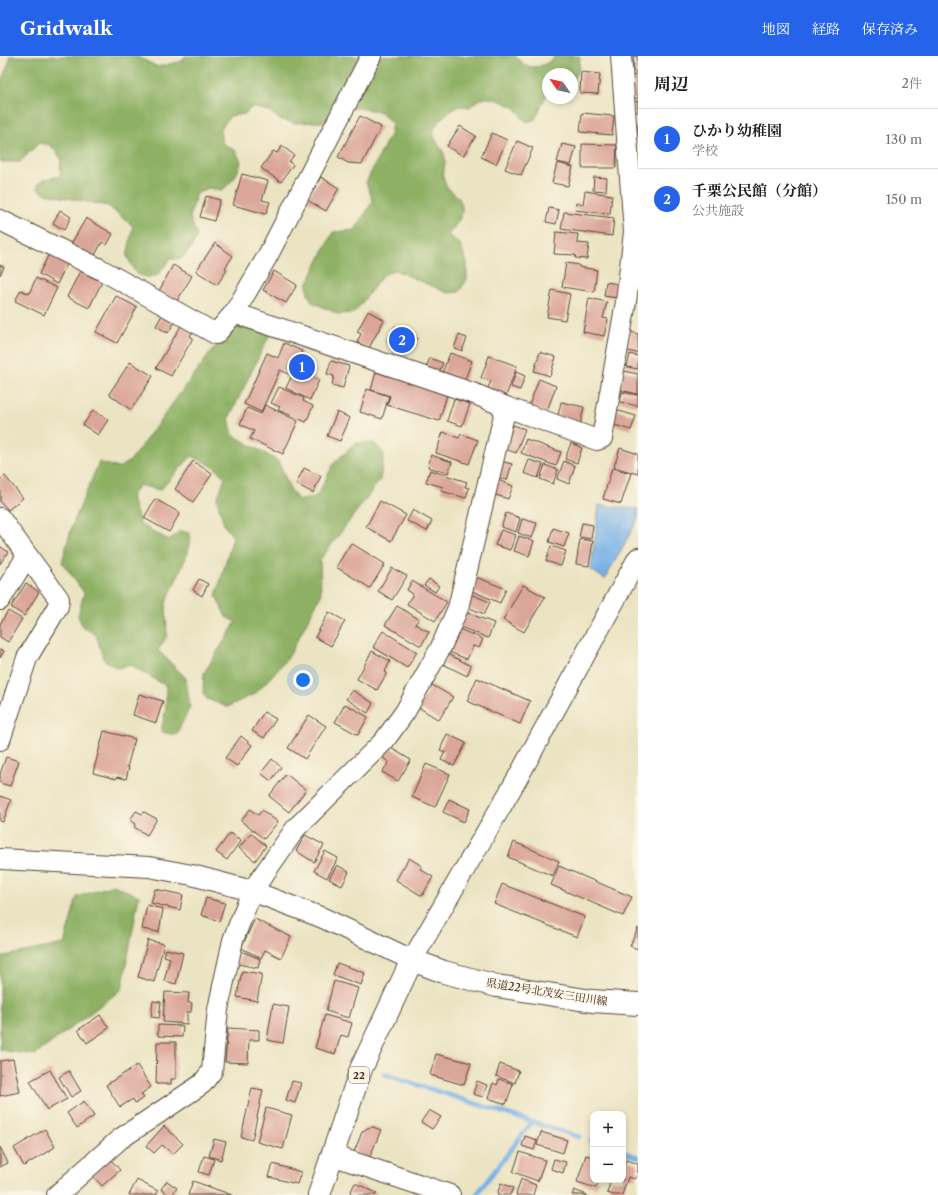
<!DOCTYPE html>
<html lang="ja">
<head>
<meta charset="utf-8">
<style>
  body { margin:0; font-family:"Libre Caslon Text","Noto Serif JP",serif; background:#f6f6f6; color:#202124 }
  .controls { position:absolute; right:12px; bottom:12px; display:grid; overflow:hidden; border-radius:8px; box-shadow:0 2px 6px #0003 }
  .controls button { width:36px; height:36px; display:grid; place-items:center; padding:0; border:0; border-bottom:1px solid #e0e0e0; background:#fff; color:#202124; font:20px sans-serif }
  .compass { position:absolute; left:542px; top:12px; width:36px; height:36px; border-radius:50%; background:#fff; box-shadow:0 2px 6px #0003; rotate:304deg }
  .you { position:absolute; left:303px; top:624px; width:14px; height:14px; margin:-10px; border:3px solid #fff; border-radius:50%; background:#1a73e8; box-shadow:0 0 0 6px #1a73e833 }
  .badge { display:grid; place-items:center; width:26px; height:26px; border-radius:50%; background:#2563eb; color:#fff; font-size:13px; font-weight:700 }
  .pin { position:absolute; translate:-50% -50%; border:2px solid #fff; box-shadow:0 1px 4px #0006 }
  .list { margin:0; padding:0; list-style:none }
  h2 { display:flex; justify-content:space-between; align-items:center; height:52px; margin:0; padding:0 16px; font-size:17px }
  h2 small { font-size:13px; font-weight:400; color:#757577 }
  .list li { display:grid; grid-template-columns:26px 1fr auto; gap:12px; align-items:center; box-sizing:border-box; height:60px; padding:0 16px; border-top:1px solid #e0e0e0 }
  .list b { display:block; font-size:15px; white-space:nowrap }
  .list p { margin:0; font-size:13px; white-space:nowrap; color:#757577 }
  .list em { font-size:13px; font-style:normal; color:#757577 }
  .map { position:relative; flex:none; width:638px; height:1139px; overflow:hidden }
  header { display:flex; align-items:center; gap:24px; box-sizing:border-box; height:56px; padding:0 20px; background:#2563eb; color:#fff }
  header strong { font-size:19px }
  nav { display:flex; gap:22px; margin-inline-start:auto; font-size:14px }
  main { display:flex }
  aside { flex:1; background:#fff }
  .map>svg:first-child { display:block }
</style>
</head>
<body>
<header>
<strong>Gridwalk</strong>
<nav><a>地図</a><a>経路</a><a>保存済み</a></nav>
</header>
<main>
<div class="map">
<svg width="638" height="1139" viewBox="0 0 638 1139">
  <rect width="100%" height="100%" fill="#fcf5e5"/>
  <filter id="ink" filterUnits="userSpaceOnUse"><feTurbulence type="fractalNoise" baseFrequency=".025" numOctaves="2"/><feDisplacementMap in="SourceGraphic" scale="8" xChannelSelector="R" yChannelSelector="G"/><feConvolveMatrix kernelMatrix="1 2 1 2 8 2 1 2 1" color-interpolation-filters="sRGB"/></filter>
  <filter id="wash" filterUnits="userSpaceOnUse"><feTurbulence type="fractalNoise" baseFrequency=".012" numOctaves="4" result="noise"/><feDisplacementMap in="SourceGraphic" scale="16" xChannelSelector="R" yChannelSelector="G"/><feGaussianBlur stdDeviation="0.9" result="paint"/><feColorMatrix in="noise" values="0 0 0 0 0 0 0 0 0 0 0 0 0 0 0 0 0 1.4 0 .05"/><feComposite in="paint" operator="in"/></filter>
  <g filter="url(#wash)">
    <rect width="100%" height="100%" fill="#ebe4c3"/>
    <g fill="#8db064" stroke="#646d41">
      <path d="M9 0H136L158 11 182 5 185 0H516C526 16 544 13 555 0H580L579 15 572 25V18H548V36L535 63 528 66C519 61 523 61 518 55 516 52 511 49 507 48 493 41 482 38 470 51 468 51 464 50 461 50 451 52 431 68 434 80 436 87 444 94 445 102 446 112 440 119 446 129 453 140 463 139 462 156 462 161 452 174 448 179L459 187 467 206V223L459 236 448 237 395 214 383 219 354 257 338 258 312 246 308 238 307 228 333 176 355 174 373 145 366 126 390 79 392 68 381 56 359 52 334 53 323 66 293 67 278 63 270 55 252 51 245 58 230 60 220 74 222 87 236 95 241 106C238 118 232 127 222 134L208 132 196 138 190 162 197 180 189 195 181 203H170L158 219 150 222 136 218 127 200 133 170 108 150 46 138 38 133V128L43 124 60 120 61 102 50 89 39 87 20 106H2L0 105V28L10 4Z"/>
      <polygon points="257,271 269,280 229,362 233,379 278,405 290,433 299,445 317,440 334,407 356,387 374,387 384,397 380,424 320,504 321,539 288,602 256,637 227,651 207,643 203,637 204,617 236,566 226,561 216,540 233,481 224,469 217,443 225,422 214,411 192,400 160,434 139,429 131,441 141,469 169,484 180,475 190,477 188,497 166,547 167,580 158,594 186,622 190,651 176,679 161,676 166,652 166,630 131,609 117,612 104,604 96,579 83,571 78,560 84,537 62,506 72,470 99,406 118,412 130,405 214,292 234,272"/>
      <polygon points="113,829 139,840 122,933 35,999 0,994 0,901 64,888 77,841"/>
    </g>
    <polygon fill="#77b0e7" stroke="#596d82" points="599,449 638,453 638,463 605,523 591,514"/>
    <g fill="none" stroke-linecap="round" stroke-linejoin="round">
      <g stroke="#77b0e7" stroke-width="4.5">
        <polyline points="384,1018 579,1081"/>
        <polyline points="591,1085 593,1086"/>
        <polyline points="623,1096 638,1101"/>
        <polyline points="476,1139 532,1066"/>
      </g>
    </g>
    <g id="blocks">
      <g fill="#dba69a">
        <polygon points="633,0 638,0 638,15 634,16"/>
        <polygon points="581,16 600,18 598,38 580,37"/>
        <polygon points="638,19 638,42 631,43 628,20"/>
        <polygon points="638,45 638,56 632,56 632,46"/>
        <polygon points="582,57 614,60 612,79 580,76"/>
        <polygon points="360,60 381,71 362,108 348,107 338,101"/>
        <polygon points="460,70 476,80 463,100 447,90"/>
        <polygon points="635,70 638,70 638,81 635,82"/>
        <polygon points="492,77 507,84 496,108 481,101"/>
        <polygon points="517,85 533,92 521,119 505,113"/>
        <polygon points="562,88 576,91 571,109 557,106"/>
        <polygon points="582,88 617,89 616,112 582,112"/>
        <polygon points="282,90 294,99 289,106 293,109 281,126 261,112 273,95 277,97"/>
        <polygon points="557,107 573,111 568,130 552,127"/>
        <polygon points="242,118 268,125 262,144 270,146 266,158 233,149"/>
        <polygon points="321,121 339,132 326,155 307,144"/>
        <polygon points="594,121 607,122 606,135 593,134"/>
        <polygon points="585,135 612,139 610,158 575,154 576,147 583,148"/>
        <polygon points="206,140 220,144 214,165 200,161"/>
        <polygon points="549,152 559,154 556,168 546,166"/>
        <polygon points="60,154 71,161 64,174 53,167"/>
        <polygon points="564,156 614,162 612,180 561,173"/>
        <polygon points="86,162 113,178 107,189 102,186 94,201 71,188"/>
        <polygon points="556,176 578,178 577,187 589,188 587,203 575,202 576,199 554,198"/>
        <polygon points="215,187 233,200 225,212 227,214 217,229 196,215"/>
        <polygon points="49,198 67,208 57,228 39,218"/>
        <polygon points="566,207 579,209 579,211 597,214 594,236 562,231"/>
        <polygon points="0,209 4,211 0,219"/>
        <polygon points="173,209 192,220 177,245 159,235"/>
        <polygon points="80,215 102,226 89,252 67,241"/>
        <polygon points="274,215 297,229 286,247 263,234"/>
        <polygon points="36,222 57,232 44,259 15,245 21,234 29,238"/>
        <polygon points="606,226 619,228 617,242 604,240"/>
        <polygon points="552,234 570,238 565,264 547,261"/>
        <polygon points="116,240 137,251 117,287 96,276"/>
        <polygon points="589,242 607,246 603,262 608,263 604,280 583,276"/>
        <polygon points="368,255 384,264 369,292 357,286 361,278 357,276"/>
        <polygon points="162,259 175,266 168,277 156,270"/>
        <polygon points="182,268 193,274 190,280 193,282 171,320 156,312"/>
        <polygon points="395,270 417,282 408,297 387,285"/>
        <polygon points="631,276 638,278 638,297 627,295"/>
        <polygon points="459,279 467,282 462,295 454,292"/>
        <polygon points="284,287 302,295 291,319 280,314 261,356 244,348 267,297 278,302"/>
        <polygon points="540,296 556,301 550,320 534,315"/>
        <polygon points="450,297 472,305 463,328 441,320"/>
        <polygon points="630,298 638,300 638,313 627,311"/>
        <polygon points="489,300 517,310 506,340 487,334 491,325 481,322"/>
        <polygon points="430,302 443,307 438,319 425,314"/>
        <polygon points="331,305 349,310 343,332 332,329 334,320 327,318"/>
        <polygon points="130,306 153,320 131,354 109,338"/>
        <polygon points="295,313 319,324 310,344 286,332"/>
        <polygon points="624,315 638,318 638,338 620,334"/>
        <polygon points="376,316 447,339 439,365 387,349 390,340 371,334"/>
        <polygon points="516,316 525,320 520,334 511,331"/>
        <polygon points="539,323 556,330 546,358 528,352"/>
        <polygon points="279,331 304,342 303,345 313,350 306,366 278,354 280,351 271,347"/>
        <polygon points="367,333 389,340 382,363 360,356"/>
        <polygon points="622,336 638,339 638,350 620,346"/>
        <polygon points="454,343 470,348 462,370 447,365"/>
        <polygon points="561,346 584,351 580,369 557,364"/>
        <polygon points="265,349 298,365 283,398 250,383 254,375 240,368 247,352 261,358"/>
        <polygon points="93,354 108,364 98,379 83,369"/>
        <polygon points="616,354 636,360 631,374 611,368"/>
        <polygon points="337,356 350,362 340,385 327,380"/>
        <polygon points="513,369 525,373 516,397 505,393"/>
        <polygon points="443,376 459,382 461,378 478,384 469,408 436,397"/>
        <polygon points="526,383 561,396 556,410 521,397"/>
        <polygon points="571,387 582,392 577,407 565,403"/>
        <polygon points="620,392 638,398 638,418 614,411"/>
        <polygon points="431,399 452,406 448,417 428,411"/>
        <polygon points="529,404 543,408 538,422 524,417"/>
        <polygon points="193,405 212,418 193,446 175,433"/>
        <polygon points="500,405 512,408 507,424 496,421"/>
        <polygon points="564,405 575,410 569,428 557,423"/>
        <polygon points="545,409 558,414 553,428 540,423"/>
        <polygon points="304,412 321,420 313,437 296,428"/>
        <polygon points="612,412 631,417 621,448 603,443"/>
        <polygon points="430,414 467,426 465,431 469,432 466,442 441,435 443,431 426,426"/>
        <polygon points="5,420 23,442 8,454 0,445 0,423"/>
        <polygon points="498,424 513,430 508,443 493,438"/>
        <polygon points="155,443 180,457 169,476 144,462"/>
        <polygon points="380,445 406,459 391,485 366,471"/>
        <polygon points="413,454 432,465 427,475 407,465"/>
        <polygon points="506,457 520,462 516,476 501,471"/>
        <polygon points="522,463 537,467 532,482 518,477"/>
        <polygon points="582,467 593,469 591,483 579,481"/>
        <polygon points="553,472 569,477 564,491 549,486"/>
        <polygon points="501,474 516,479 510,494 495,489"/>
        <polygon points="519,480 534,485 529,500 514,495"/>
        <polygon points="580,483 593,485 589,510 576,508"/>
        <polygon points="351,487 385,508 370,532 336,511"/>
        <polygon points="0,490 8,496 0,508"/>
        <polygon points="551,490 566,495 561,510 546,505"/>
        <polygon points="392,512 407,520 392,544 378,535"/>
        <polygon points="476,521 506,533 500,547 470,534"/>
        <polygon points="199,523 208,528 202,540 193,534"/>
        <polygon points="429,523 439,530 435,536 424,529"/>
        <polygon points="412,525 447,546 435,565 407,548 413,538 407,534"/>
        <polygon points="26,527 39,536 24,560 11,551"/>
        <polygon points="523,529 545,541 524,576 503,564"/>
        <polygon points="470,538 490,546 484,558 465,550"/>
        <polygon points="397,550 419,563 415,568 429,576 421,590 385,569"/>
        <polygon points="8,555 22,563 8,586 0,581 0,568"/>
        <polygon points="329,556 345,565 331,590 315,581"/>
        <polygon points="465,556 494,567 488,582 460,571"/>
        <polygon points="459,573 483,583 479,592 473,590 467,603 449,596"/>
        <polygon points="383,575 417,596 407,612 373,591"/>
        <polygon points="0,593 4,595 0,602"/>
        <polygon points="372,595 390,605 385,616 387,617 377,634 357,623"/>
        <polygon points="448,598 471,610 467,620 443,608"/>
        <polygon points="477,622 530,645 520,668 467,645"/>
        <polygon points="432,629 453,641 439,664 418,651"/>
        <polygon points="352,634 373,647 368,657 346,643"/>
        <polygon points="139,638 163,645 156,667 133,659"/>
        <polygon points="345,648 368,661 358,679 335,666"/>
        <polygon points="264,656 276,663 264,682 252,675"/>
        <polygon points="309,659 326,670 305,703 288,692"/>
        <polygon points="104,675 135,683 127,711 129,711 126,723 117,721 116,723 93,717"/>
        <polygon points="447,678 466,687 454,710 441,704 445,696 440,694"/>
        <polygon points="241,680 252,689 237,710 225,702"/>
        <polygon points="389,691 411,704 398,725 382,716 389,706 383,702"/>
        <polygon points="6,701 19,705 10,730 0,727 0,718"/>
        <polygon points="272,703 281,711 271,725 261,717"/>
        <polygon points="426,708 450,718 435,751 412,741"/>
        <polygon points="286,718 306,734 289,756 269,740"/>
        <polygon points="0,740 11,744 3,766 0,765"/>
        <polygon points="449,743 470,753 464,766 443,756"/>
        <polygon points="250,753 258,759 262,754 278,766 264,783 241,765"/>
        <polygon points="136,755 142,758 144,756 157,763 147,779 134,771 136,768 130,764"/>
        <polygon points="230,777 241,784 227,804 216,796"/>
        <polygon points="251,777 266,790 255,805 239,792"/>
        <polygon points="305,779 324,789 314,806 296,795"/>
        <polygon points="514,786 559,805 553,820 508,801"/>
        <polygon points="325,795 338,802 327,822 314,815"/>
        <polygon points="409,802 422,810 420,813 433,821 422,840 396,824"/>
        <polygon points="337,809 349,816 342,830 329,823"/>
        <polygon points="559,810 632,841 623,860 551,829"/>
        <polygon points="502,828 585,861 577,881 494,848"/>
        <polygon points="155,833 183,839 180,854 151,847"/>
        <polygon points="206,842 225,847 219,865 201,859"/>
        <polygon points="147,849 163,853 159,876 142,873"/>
        <polygon points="255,863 291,881 281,902 265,894 261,902 241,892"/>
        <polygon points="638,872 638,893 630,890"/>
        <polygon points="148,884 164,888 154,926 138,921"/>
        <polygon points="166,893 183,897 176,928 164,925 170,902 164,900"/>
        <polygon points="241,895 260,903 258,912 238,908"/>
        <polygon points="337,907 365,917 361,929 333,919"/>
        <polygon points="242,915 262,918 257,945 237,941"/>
        <polygon points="334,925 358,932 349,962 326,955"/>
        <polygon points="165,936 189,937 188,947 192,947 191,956 187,956 187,968 163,966"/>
        <polygon points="153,945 161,946 159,962 151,961"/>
        <polygon points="273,948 289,951 283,987 267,984"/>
        <polygon points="100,959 109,972 87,987 78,974"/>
        <polygon points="325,959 352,967 348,981 341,979 335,998 315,992"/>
        <polygon points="158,969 183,970 182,981 158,980"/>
        <polygon points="228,972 259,974 259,984 249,984 248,1007 225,1006"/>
        <polygon points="157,986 176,986 176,1023 171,1023 171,1028 156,1028"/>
        <polygon points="436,998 471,1007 464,1029 430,1019"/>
        <polygon points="13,1003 20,1036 0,1040 0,1005"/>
        <polygon points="500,1008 519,1015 515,1027 496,1020"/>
        <polygon points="137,1009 151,1031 141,1038 144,1042 135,1047 133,1043 120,1051 106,1029"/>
        <polygon points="50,1014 67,1043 47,1054 30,1025"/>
        <polygon points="69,1015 81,1035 71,1041 59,1021"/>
        <polygon points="499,1023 513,1028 506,1048 488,1042 493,1027 497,1029"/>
        <polygon points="292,1025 301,1027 295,1047 286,1044"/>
        <polygon points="477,1025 487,1029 483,1041 473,1038"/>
        <polygon points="252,1032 263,1034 252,1084 241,1081"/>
        <polygon points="84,1045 94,1060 77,1072 67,1057"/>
        <polygon points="266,1052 292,1059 283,1093 257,1086"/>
        <polygon points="429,1054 441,1061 432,1073 421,1066"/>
        <polygon points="164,1070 183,1088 173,1098 162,1089 154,1097 146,1090"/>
        <polygon points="373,1071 381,1074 369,1103 354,1096 362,1076 367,1072"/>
        <polygon points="45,1073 55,1091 24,1110 14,1092"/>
        <polygon points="541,1076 567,1084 563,1097 537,1089"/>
        <polygon points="525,1080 537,1084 534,1094 522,1090"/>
        <polygon points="214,1083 226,1086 221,1104 209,1100"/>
        <polygon points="0,1091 8,1107 0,1111"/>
        <polygon points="520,1096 545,1104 538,1125 513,1116"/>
        <polygon points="586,1099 593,1101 593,1124 599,1124 596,1132 577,1126"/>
        <polygon points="204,1100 214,1103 209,1119 199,1116"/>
        <polygon points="110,1103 120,1114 102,1130 92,1119"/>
        <polygon points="554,1103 566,1106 563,1117 551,1113"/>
        <polygon points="626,1104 638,1108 638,1114 635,1123 628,1121 622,1139 614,1139 607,1137 611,1124 623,1124 623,1114"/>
        <polygon points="273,1108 301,1116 297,1128 269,1121"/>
        <polygon points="521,1123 536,1129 533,1139 516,1139"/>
        <polygon points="137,1124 158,1135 156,1139 129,1139"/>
        <polygon points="167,1125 177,1132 172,1139 169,1139 161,1133"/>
        <polygon points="193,1125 232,1139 188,1139"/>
        <polygon points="355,1127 377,1137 376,1139 349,1139"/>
        <polygon points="501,1127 513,1132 510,1139 497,1139"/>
        <polygon points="574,1134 587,1139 572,1139"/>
      </g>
    </g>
  </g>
  <g filter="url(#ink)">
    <use href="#blocks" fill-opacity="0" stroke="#554637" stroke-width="1"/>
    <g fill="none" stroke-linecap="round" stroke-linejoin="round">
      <defs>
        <g id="minor">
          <polyline points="0,164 100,213 216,278 234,257 267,201 371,0"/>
          <polyline points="234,257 475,338 506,351 597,384 602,382 626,246 634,176 621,0"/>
          <polyline points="0,462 59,543 58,550 27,602 0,684"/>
          <polyline points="0,544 22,508 29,502"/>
          <polyline points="0,803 149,811 192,819 252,835 323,862 412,904 517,723 638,502"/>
          <polyline points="332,1099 450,1139"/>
          <polyline points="57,1139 120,1083 202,1028 212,1015 218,953 233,884 252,835 296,772 384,685 405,656 441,591 458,552 506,351"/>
        </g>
        <polyline id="major" points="319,1139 361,1013 412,904 444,916 497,930 592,945 638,948"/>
      </defs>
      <use href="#minor" stroke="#554637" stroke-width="22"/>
      <use href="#major" stroke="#554637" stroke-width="24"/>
      <use href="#minor" stroke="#fff" stroke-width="20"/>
      <use href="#major" stroke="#fff" stroke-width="22"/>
    </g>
  </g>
  <g text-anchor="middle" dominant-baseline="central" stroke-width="3" stroke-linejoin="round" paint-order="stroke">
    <rect fill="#fcf5e5" stroke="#75675a" stroke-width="1" x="349" y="1011" width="20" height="16" rx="3"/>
    <g font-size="10" font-weight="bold" fill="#3b2a1e">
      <text x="359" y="1019">22</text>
    </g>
    <g font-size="11" fill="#3b2a1e" stroke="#fcf5e5">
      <text transform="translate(547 936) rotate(9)">県道22号北茂安三田川線</text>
    </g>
  </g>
</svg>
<div class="controls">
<button>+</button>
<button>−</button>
</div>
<svg class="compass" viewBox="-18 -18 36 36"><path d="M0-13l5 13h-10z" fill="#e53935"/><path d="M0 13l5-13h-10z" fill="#757577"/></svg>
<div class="you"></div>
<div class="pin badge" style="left:302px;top:311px">1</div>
<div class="pin badge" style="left:402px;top:284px">2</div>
</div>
<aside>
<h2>周辺<small>2件</small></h2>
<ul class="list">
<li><span class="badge">1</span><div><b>ひかり幼稚園</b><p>学校</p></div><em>130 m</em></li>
<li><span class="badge">2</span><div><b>千栗公民館（分館）</b><p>公共施設</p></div><em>150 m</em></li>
</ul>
</aside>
</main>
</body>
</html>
